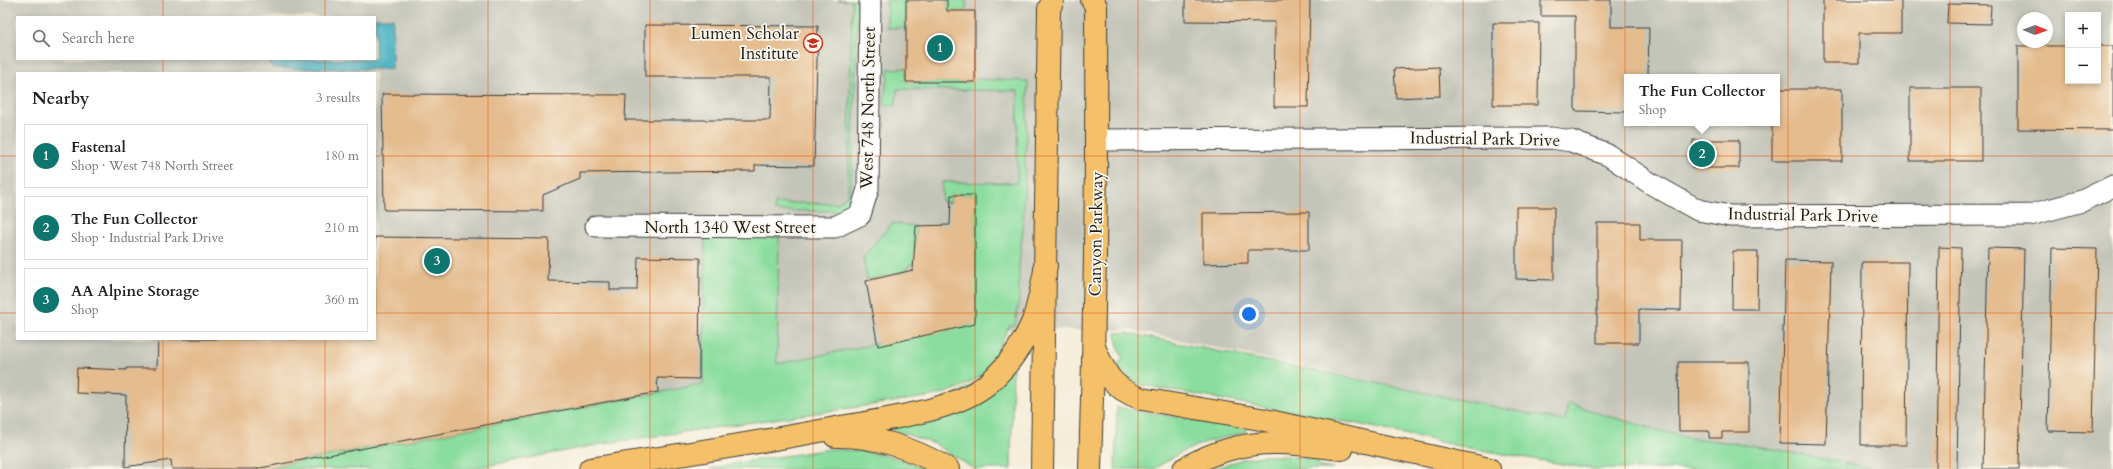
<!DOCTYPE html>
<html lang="en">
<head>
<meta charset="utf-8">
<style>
  body { margin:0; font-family:Cardo,serif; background:#f2f2f2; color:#202124 }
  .controls { position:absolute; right:12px; top:12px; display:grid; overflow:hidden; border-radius:0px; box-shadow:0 2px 6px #0003 }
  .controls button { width:36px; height:36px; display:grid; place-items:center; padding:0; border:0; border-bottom:1px solid #e0e0e0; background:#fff; color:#202124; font:20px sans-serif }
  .compass { position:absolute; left:2017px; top:12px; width:36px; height:36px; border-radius:50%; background:#fff; box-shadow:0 2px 6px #0003; rotate:91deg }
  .you { position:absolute; left:1249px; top:314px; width:14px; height:14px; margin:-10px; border:3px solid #fff; border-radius:50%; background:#1a73e8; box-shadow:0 0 0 6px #1a73e833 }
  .badge { display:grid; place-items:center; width:26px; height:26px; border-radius:50%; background:#0f766e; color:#fff; font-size:13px; font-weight:700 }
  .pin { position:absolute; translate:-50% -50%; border:2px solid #fff; box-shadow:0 1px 4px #0006 }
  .popup { position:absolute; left:1624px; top:74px; width:156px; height:52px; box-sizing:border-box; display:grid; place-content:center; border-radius:0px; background:#fff; filter:drop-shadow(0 1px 3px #0005); font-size:13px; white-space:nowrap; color:#757577 }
  .popup b { font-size:15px; color:#202124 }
  .popup::after { content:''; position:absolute; left:50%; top:100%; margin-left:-8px; border:8px solid transparent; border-top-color:#fff }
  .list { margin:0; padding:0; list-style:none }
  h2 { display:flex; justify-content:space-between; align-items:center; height:52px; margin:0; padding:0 16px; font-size:17px }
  h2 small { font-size:13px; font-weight:400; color:#757577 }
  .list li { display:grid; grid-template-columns:26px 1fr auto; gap:12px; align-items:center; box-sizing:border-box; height:64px; margin:0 8px 8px; padding:0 8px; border:1px solid #e0e0e0; border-radius:0px }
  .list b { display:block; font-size:15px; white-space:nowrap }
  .list p { margin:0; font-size:13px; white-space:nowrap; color:#757577 }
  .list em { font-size:13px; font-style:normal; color:#757577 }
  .icon { flex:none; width:22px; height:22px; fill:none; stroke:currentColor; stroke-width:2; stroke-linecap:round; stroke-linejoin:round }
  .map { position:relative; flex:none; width:2113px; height:469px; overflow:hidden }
  .search { position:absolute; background:#fff; box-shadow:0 2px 6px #0003; left:16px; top:16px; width:360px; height:44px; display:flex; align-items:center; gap:10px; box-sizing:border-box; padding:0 14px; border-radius:0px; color:#757577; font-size:15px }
  .panel { position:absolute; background:#fff; box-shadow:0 2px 6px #0003; left:16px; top:72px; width:360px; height:268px; border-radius:0px }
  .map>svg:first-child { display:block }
</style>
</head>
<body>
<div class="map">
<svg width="2113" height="469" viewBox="0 0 2113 469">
  <rect width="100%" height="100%" fill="#fbf7ec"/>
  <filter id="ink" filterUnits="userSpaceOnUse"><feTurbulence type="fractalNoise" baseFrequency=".025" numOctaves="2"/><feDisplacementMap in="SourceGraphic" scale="8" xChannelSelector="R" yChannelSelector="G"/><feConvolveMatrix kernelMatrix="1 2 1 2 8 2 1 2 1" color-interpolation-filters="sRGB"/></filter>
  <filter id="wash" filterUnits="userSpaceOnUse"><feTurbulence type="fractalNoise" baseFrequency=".012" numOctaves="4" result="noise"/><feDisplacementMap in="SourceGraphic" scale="16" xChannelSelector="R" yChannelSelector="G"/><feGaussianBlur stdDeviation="0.9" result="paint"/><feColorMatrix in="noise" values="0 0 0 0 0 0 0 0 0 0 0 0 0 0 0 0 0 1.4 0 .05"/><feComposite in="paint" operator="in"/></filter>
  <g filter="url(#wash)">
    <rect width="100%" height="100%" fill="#f4ecd7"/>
    <path fill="#c4c5b9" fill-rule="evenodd" d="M0 0H2113V469H1786L1131 330H988L306 469H0ZM2068 15H2098V81H2068ZM17 17H375V59H17ZM2023 18H2047V42H2023ZM17 73H375V339H17ZM1627 77H1777V123H1627Z"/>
    <g fill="#8add9e" stroke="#537c5d">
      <polygon points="838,0 858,0 851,196 848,204 838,211 775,211 775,203 837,203 848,195 852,1"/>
      <rect x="887" y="0" width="19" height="28"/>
      <rect x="947" y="0" width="19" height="11"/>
      <path d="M906 68V82H974L975 79 1028 81 1023 228 1019 264V303L1015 325 1009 326 996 355 999 357C980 381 957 392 927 397L607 443 470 469H259L703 384 705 238 779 237 777 364 974 324 975 195H951L950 203 942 202V182L1017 183 1018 91 897 89 896 105H884L886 83 888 82V69Z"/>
      <polygon points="892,223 916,226 914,263 908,266 905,272 867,280 863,257"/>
      <path d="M1116 333H1127L1565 421 1568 403 1607 416 1688 438 1753 445 1875 469H1591L1458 446 1363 425 1142 385C1131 380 1124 375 1117 364L1123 360 1117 343Z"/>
      <polygon points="1013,365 1011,469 974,469 935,444 888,428"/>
      <polygon points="1117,407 1247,429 1246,432 1206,442 1180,453 1154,469 1115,469"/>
      <path d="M831 449C862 451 895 454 923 469H709L744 462Z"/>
      <polygon points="1263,456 1287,456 1317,460 1320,467 1335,469 1213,469 1243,459"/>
    </g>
    <polygon fill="#42afbf" stroke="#2f666e" points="375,18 393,18 392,69 273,68 267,61 267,59 375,59"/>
    <g id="blocks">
      <g fill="#e4bc8e">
        <polygon points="906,0 947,0 947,11 975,11 975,82 906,82"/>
        <polygon points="1185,0 1310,0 1308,107 1274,107 1275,22 1185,21"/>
        <polygon points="1541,0 1611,0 1611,27 1649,27 1648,77 1627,77 1627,112 1575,111 1575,16 1541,16"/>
        <polygon points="1823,0 1901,0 1901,33 1859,33 1859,63 1823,63"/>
        <polygon points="1948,4 1991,5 1990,24 1947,23"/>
        <polygon points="1493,23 1539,23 1538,105 1493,105"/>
        <polygon points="645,25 818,26 814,166 755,165 755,171 580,173 580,179 543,195 543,211 384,210 382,94 626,95 625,120 770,120 771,77 645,77"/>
        <polygon points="2018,46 2068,46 2068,81 2098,81 2098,46 2113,46 2113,130 2018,129"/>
        <polygon points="1439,67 1440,96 1396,98 1394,69"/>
        <rect x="1910" y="88" width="71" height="73"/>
        <polygon points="1777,89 1842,89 1842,161 1772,161 1772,123 1777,123"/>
        <polygon points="1693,140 1739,140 1739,168 1692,168"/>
        <polygon points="951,195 975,195 975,324 878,346 866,281 913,270 916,226 950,225"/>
        <polygon points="1516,207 1554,207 1554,280 1516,279"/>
        <polygon points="1309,212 1309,250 1248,250 1248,263 1203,264 1203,213"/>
        <polygon points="1597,223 1640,223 1640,240 1682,240 1681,310 1639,309 1639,343 1597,343"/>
        <polygon points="375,237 549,239 548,281 610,282 610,290 637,290 638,257 700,258 699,379 657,378 658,392 255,469 172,469 171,460 125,467 126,395 76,393 77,368 126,370 126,368 157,368 158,339 375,339"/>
        <polygon points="1939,247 1961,248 1957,469 1936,469"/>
        <polygon points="1988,248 2024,249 2019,469 1983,469"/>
        <polygon points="2052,248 2097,249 2093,432 2048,431"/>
        <polygon points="1733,251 1758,251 1757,309 1732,309"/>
        <polygon points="1785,260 1831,261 1826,444 1780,443"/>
        <polygon points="1862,262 1908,262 1906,445 1861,445"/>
        <polygon points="1678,362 1749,362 1749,432 1722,432 1722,438 1709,438 1709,431 1679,431"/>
      </g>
    </g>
  </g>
  <g filter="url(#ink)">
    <use href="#blocks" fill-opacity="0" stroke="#3c3b38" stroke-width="1"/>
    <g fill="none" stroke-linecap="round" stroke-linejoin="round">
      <defs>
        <g id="minor">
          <polyline points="1097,140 1551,138 1571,141 1608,155 1650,183 1698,210 1730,216 2030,215 2082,201 2113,186"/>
          <polyline points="596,226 835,227 860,215 868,189 870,0"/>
        </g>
        <g id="major">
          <polyline points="1042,469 1049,9 1053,0"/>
          <path d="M1090 469C1095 315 1097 160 1096 6L1092 0"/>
        </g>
        <g id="highway">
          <path d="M1094 347C1106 375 1112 388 1142 399L1260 419 1489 469"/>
          <path d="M835 436C874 435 915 449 948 469"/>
          <path d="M590 469C674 456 757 443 841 427 884 419 963 411 994 378 1010 363 1024 342 1033 321 1039 304 1042 284 1046 266"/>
          <path d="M1184 469C1211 452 1246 442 1278 443 1299 443 1321 447 1342 449"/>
        </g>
      </defs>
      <use href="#minor" stroke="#3c3b38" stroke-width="23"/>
      <use href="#major" stroke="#3c3b38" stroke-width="24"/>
      <use href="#highway" stroke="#3c3b38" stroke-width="24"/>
      <use href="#minor" stroke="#fff" stroke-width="21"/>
      <use href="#major" stroke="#f4c16b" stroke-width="22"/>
      <use href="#highway" stroke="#f4c16b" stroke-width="22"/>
    </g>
  </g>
  <path fill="none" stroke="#e8590c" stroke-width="1" stroke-opacity="0.55" d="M163 0V17M325 0V17M488 0V469M650 0V469M813 0V469M975 0V469M1138 0V469M1300 0V469M1463 0V469M1625 0V469M1788 0V469M1950 0V469M163 59V73M325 59V73M0 156H17M375 156H2113M0 313H17M375 313H2113M163 339V469M325 339V469"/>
  <defs>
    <symbol id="school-ring" viewBox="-11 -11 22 22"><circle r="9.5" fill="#fbf7ec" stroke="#c8321e" stroke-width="1.5"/><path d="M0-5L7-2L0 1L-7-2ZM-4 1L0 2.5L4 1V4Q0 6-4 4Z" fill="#c8321e"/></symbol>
  </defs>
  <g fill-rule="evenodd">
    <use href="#school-ring" x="802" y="32" width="22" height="22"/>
  </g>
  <g text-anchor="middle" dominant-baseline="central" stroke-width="3.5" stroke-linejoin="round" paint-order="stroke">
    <g font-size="17" fill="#1c1c1c" stroke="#fbf7ec" text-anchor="end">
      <text x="799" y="33">Lumen Scholar<tspan x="799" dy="20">Institute</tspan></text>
    </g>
    <g font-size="17" fill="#1c1c1c" stroke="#fbf7ec">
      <text transform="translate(868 108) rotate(-89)">West 748 North Street</text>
      <text transform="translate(1485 139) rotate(1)">Industrial Park Drive</text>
      <text transform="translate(1803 215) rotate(1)">Industrial Park Drive</text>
      <text x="730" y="227">North 1340 West Street</text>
      <text transform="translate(1096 234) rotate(-89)">Canyon Parkway</text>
    </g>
  </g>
</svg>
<div class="controls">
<button>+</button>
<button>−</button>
</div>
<svg class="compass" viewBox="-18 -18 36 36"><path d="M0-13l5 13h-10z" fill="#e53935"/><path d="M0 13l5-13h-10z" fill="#757577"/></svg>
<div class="you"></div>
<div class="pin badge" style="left:940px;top:48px">1</div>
<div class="pin badge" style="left:1702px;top:154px">2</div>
<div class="popup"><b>The Fun Collector</b>Shop</div>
<div class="pin badge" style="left:437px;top:261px">3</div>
<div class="search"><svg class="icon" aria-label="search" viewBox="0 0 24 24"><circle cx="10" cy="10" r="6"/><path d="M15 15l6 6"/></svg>Search here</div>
<section class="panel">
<h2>Nearby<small>3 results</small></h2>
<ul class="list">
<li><span class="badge">1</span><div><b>Fastenal</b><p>Shop · West 748 North Street</p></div><em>180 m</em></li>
<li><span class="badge">2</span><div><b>The Fun Collector</b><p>Shop · Industrial Park Drive</p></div><em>210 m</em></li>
<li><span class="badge">3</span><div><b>AA Alpine Storage</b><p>Shop</p></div><em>360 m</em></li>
</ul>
</section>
</div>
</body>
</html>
